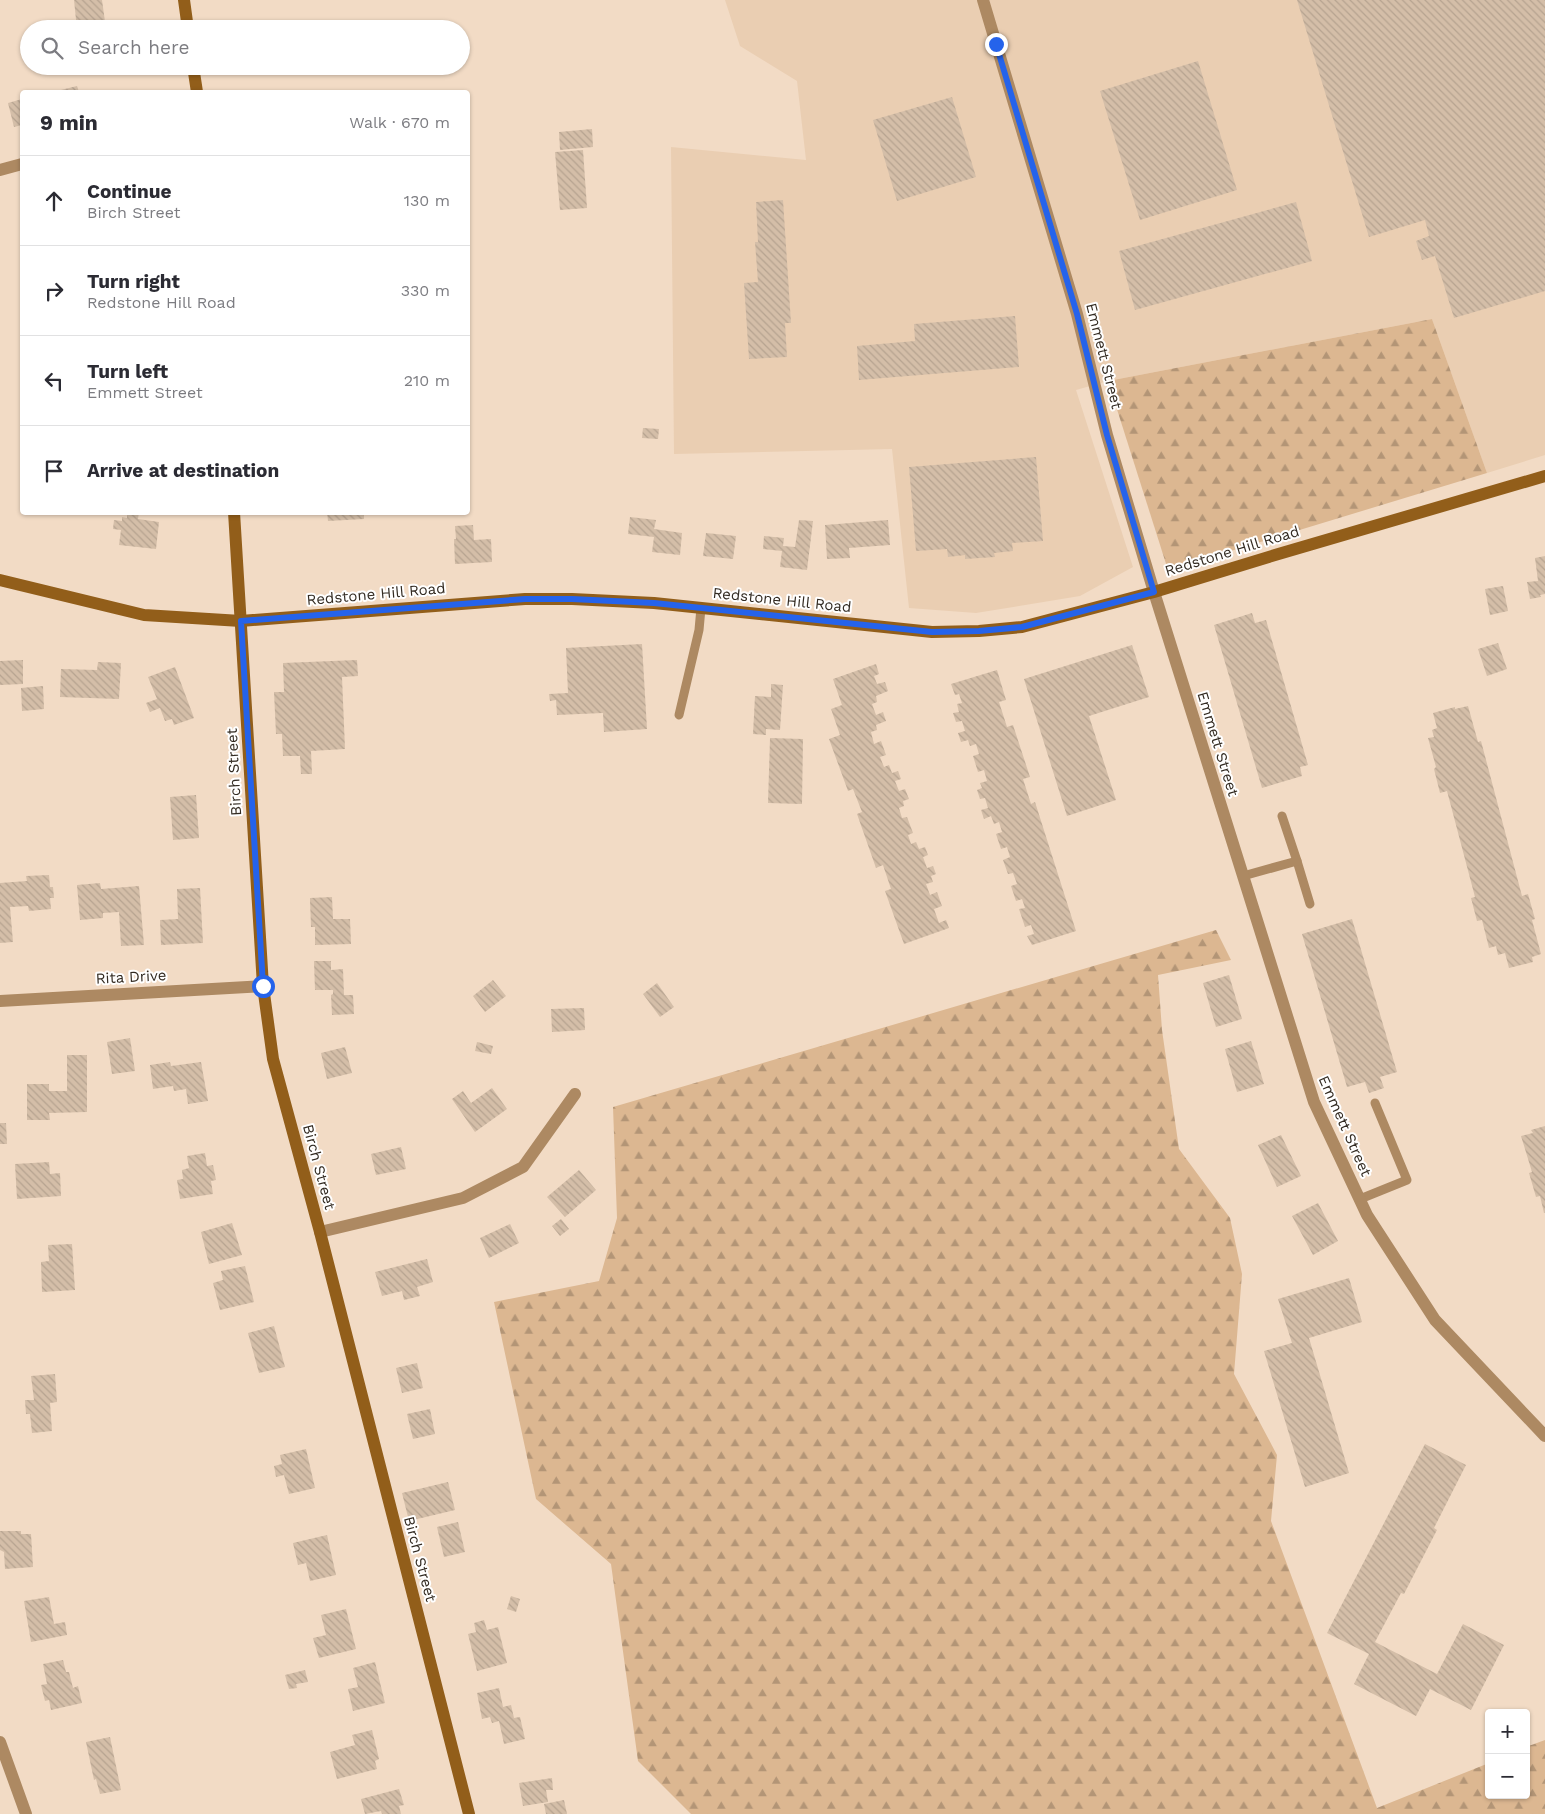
<!DOCTYPE html>
<html lang="en">
<head>
<meta charset="utf-8">
<style>
  body { margin:0; font-family:"Work Sans",sans-serif; background:#f7f7f7; color:#2b2b33 }
  .controls { position:absolute; right:15px; bottom:15px; display:grid; overflow:hidden; border-radius:5px; box-shadow:0 1px 4px #0004 }
  .controls button { width:45px; height:45px; display:grid; place-items:center; padding:0; border:0; border-bottom:1px solid #e1e1e2; background:#fff; color:#2b2b33; font:25px sans-serif }
  .stop { position:absolute; width:15px; height:15px; margin:-11px; border:4px solid #2563eb; border-radius:50%; background:#fff }
  .stop.end { background:#2563eb; border-color:#fff; box-shadow:0 1px 5px #0008 }
  .list { margin:0; padding:0; list-style:none }
  h2 { display:flex; justify-content:space-between; align-items:center; height:65px; margin:0; padding:0 20px; font-size:21px }
  h2 small { font-size:16px; font-weight:400; color:#7c7c81 }
  .list li { display:grid; grid-template-columns:32px 1fr auto; gap:15px; align-items:center; box-sizing:border-box; height:90px; padding:0 20px; border-top:1px solid #e1e1e2 }
  .list b { display:block; font-size:19px; white-space:nowrap }
  .list p { margin:0; font-size:16px; white-space:nowrap; color:#7c7c81 }
  .list em { font-size:16px; font-style:normal; color:#7c7c81 }
  .icon { flex:none; width:28px; height:28px; fill:none; stroke:currentColor; stroke-width:2; stroke-linecap:round; stroke-linejoin:round }
  .map { position:relative; flex:none; width:1545px; height:1814px; overflow:hidden }
  .search { position:absolute; background:#fff; box-shadow:0 1px 4px #0004; left:20px; top:20px; width:450px; height:55px; display:flex; align-items:center; gap:12px; box-sizing:border-box; padding:0 18px; border-radius:28px; color:#7c7c81; font-size:19px }
  .panel { position:absolute; background:#fff; box-shadow:0 1px 4px #0004; left:20px; top:90px; width:450px; height:425px; border-radius:5px }
  .map>svg:first-child { display:block }
</style>
</head>
<body>
<div class="map">
<svg width="1545" height="1814" viewBox="0 0 1545 1814">
  <defs>
    <pattern id="forest-firs" width="22" height="20" patternUnits="userSpaceOnUse" patternTransform="scale(1.25)"><rect width="22" height="20" fill="#dcb791"/><path d="M5 1l3.5 6h-7zM16 11l3.5 6h-7z" fill="#b39576"/></pattern>
    <pattern id="building-back-hatch" width="6" height="6" patternUnits="userSpaceOnUse" patternTransform="scale(1.25)"><rect width="6" height="6" fill="#d4bea8"/><path d="M-1 5l2 2M0 0l6 6M5-1l2 2" fill="none" stroke="#b6a390"/></pattern>
  </defs>
  <rect width="100%" height="100%" fill="#f2dbc5"/>
  <polygon fill="#eaceb2" points="725,0 1545,0 1545,455 1487,473 1432,319 1108,381 1076,390 1133,567 1080,596 976,613 909,608 892,449 674,454 671,147 806,160 797,81 740,46"/>
  <g fill="url(#forest-firs)">
    <polygon points="1432,319 1487,473 1168,570 1108,381"/>
    <polygon points="1216,930 1231,960 1158,975 1162,1030 1179,1149 1230,1218 1242,1274 1234,1374 1277,1455 1271,1521 1377,1808 1489,1763 1489,1795 1526,1795 1526,1747 1545,1740 1545,1814 691,1814 638,1761 611,1564 536,1499 494,1302 599,1281 617,1218 613,1107"/>
  </g>
  <g fill="url(#building-back-hatch)">
    <polygon points="74,0 102,0 106,29 77,29"/>
    <polygon points="1297,0 1545,0 1545,291 1454,318 1435,256 1422,260 1416,241 1429,236 1425,220 1369,237"/>
    <polygon points="1198,61 1237,190 1140,220 1100,91"/>
    <polygon points="77,86 79,92 53,92"/>
    <polygon points="952,97 976,177 897,201 873,120"/>
    <polygon points="22,99 22,125 14,127 8,103"/>
    <polygon points="592,129 593,147 560,150 559,132"/>
    <polygon points="583,150 587,208 560,210 555,152"/>
    <polygon points="783,200 791,323 785,323 787,357 749,359 744,283 758,282 755,242 758,242 756,202"/>
    <polygon points="1296,202 1312,261 1135,310 1119,251"/>
    <polygon points="1015,316 1019,367 859,380 857,346 915,341 914,324"/>
    <polygon points="643,428 659,429 658,439 642,438"/>
    <polygon points="1036,457 1043,541 1012,543 1013,551 994,553 995,557 965,559 965,555 948,557 947,549 916,551 909,467"/>
    <polygon points="127,512 139,512 138,519 159,522 156,549 119,545 121,530 113,529 114,520 122,521 122,517 127,518"/>
    <polygon points="327,512 364,512 364,519 328,521"/>
    <polygon points="630,517 656,520 654,529 682,533 680,555 652,552 654,537 628,534"/>
    <polygon points="799,520 813,521 807,570 780,567 782,551 763,549 764,536 784,538 783,546 795,547"/>
    <polygon points="888,520 890,545 849,548 850,558 827,559 825,525"/>
    <polygon points="473,525 474,540 491,539 492,562 455,564 454,539 456,539 455,526"/>
    <polygon points="706,533 736,536 733,559 703,556"/>
    <polygon points="1545,556 1545,594 1540,595 1541,597 1530,599 1527,582 1538,581 1535,558"/>
    <polygon points="1503,586 1508,611 1490,615 1485,589"/>
    <polygon points="1252,613 1255,623 1266,620 1308,765 1300,767 1302,776 1262,788 1214,625"/>
    <polygon points="1498,643 1507,669 1487,676 1478,649"/>
    <polygon points="642,644 647,729 604,732 603,713 557,715 556,700 550,701 549,694 568,693 566,648"/>
    <polygon points="1132,645 1149,697 1089,716 1116,800 1067,816 1024,679"/>
    <polygon points="23,660 23,684 0,685 0,661"/>
    <polygon points="357,660 358,676 342,677 345,749 311,751 312,774 301,774 300,756 283,756 282,734 276,734 274,692 284,692 283,663"/>
    <polygon points="98,662 121,663 119,699 60,697 61,669 97,670"/>
    <polygon points="876,664 879,674 874,676 877,684 885,682 888,691 876,696 877,702 872,704 876,715 883,712 886,721 876,725 877,730 871,732 874,744 881,741 886,755 880,757 884,767 889,765 892,773 898,771 901,779 895,781 899,791 905,789 909,799 903,801 904,806 899,808 902,818 907,817 913,833 908,835 911,844 916,842 919,849 925,847 928,855 923,857 927,868 933,866 936,874 931,876 933,882 926,884 930,895 937,892 942,906 934,909 939,923 946,920 949,928 904,944 885,891 891,889 883,865 876,868 857,814 862,812 853,789 848,791 829,739 840,735 831,709 842,705 833,679"/>
    <polygon points="175,667 194,718 174,725 172,719 165,721 160,708 150,712 146,703 157,699 148,677"/>
    <polygon points="997,670 1006,700 999,702 1007,727 1013,725 1030,777 1023,779 1031,804 1035,802 1076,931 1032,945 1027,936 1034,934 1031,925 1025,927 1019,909 1025,908 1022,899 1016,901 1011,886 1017,884 1013,873 1008,874 1003,860 1010,857 1007,847 1001,849 996,834 1002,832 999,822 994,824 991,816 984,819 981,810 988,808 985,798 980,799 977,790 982,788 980,783 987,781 984,770 978,772 973,756 979,754 976,744 970,746 968,740 961,742 958,733 965,731 962,721 956,722 953,713 959,712 957,704 962,703 959,694 955,695 951,684"/>
    <polygon points="771,684 783,685 780,730 766,729 766,735 753,734 755,696 771,697"/>
    <polygon points="43,686 44,709 22,711 21,688"/>
    <polygon points="1468,706 1478,742 1481,741 1522,896 1528,894 1535,919 1532,920 1541,954 1532,957 1533,962 1509,968 1505,953 1498,955 1496,946 1489,948 1482,920 1477,921 1471,898 1475,897 1447,791 1440,793 1434,769 1436,767 1428,738 1434,737 1432,730 1437,728 1433,713 1455,707 1455,709"/>
    <polygon points="770,738 803,739 802,804 768,803"/>
    <polygon points="196,795 199,838 173,840 170,797"/>
    <polygon points="49,875 50,887 53,887 54,898 50,898 51,909 29,911 28,906 10,907 13,942 0,943 0,883 27,881 26,876"/>
    <polygon points="100,883 101,889 139,886 144,945 121,946 119,912 103,913 103,918 80,920 77,885"/>
    <polygon points="200,888 203,943 161,945 160,920 178,919 177,889"/>
    <polygon points="332,897 333,919 350,919 351,944 315,945 315,927 311,927 310,900 310,898"/>
    <polygon points="1352,919 1397,1072 1380,1077 1384,1088 1369,1093 1365,1082 1347,1087 1302,934"/>
    <polygon points="314,961 331,961 331,970 343,969 344,995 353,995 354,1014 332,1015 331,995 333,994 333,990 315,990"/>
    <polygon points="1229,975 1242,1019 1216,1027 1203,983"/>
    <polygon points="493,980 506,996 485,1012 473,996"/>
    <polygon points="657,983 674,1007 660,1017 643,994"/>
    <polygon points="584,1008 585,1030 552,1032 551,1009"/>
    <polygon points="130,1038 135,1071 112,1074 107,1042"/>
    <polygon points="1251,1041 1264,1084 1237,1092 1225,1049"/>
    <polygon points="477,1042 493,1046 491,1054 475,1051"/>
    <polygon points="345,1047 352,1073 327,1079 321,1053"/>
    <polygon points="67,1055 87,1055 87,1112 49,1113 50,1120 27,1120 27,1084 49,1084 49,1091 67,1091"/>
    <polygon points="170,1062 171,1066 201,1062 208,1101 188,1104 186,1089 174,1091 173,1086 153,1089 150,1065"/>
    <polygon points="492,1088 507,1109 475,1132 452,1099 463,1091 471,1103"/>
    <polygon points="0,1123 6,1123 7,1144 0,1144"/>
    <polygon points="1545,1126 1545,1213 1544,1213 1540,1196 1536,1197 1529,1173 1532,1172 1521,1136 1533,1133 1531,1130"/>
    <polygon points="1281,1135 1301,1176 1277,1187 1258,1145"/>
    <polygon points="401,1147 406,1169 376,1175 371,1154"/>
    <polygon points="205,1153 207,1166 213,1165 216,1180 211,1181 213,1194 180,1199 177,1180 183,1179 182,1170 189,1168 187,1156"/>
    <polygon points="49,1162 50,1174 60,1173 61,1196 17,1199 15,1164"/>
    <polygon points="579,1170 596,1190 565,1217 547,1197"/>
    <polygon points="1318,1203 1338,1241 1313,1255 1292,1216"/>
    <polygon points="561,1219 569,1229 560,1236 552,1226"/>
    <polygon points="232,1223 242,1255 209,1264 201,1232"/>
    <polygon points="510,1224 519,1243 489,1258 480,1238"/>
    <polygon points="72,1244 75,1290 42,1292 41,1262 49,1261 48,1245"/>
    <polygon points="427,1259 433,1282 417,1287 420,1296 404,1300 402,1291 382,1296 375,1272"/>
    <polygon points="245,1266 254,1302 220,1310 213,1283 223,1280 221,1271"/>
    <polygon points="1349,1278 1362,1322 1309,1338 1349,1473 1305,1487 1264,1351 1292,1343 1278,1299"/>
    <polygon points="274,1326 285,1367 259,1373 248,1333"/>
    <polygon points="417,1363 423,1388 402,1393 396,1368"/>
    <polygon points="55,1374 57,1402 50,1403 52,1431 32,1433 30,1414 26,1414 25,1400 34,1400 31,1376"/>
    <polygon points="430,1409 435,1434 413,1439 407,1414"/>
    <polygon points="1425,1444 1466,1465 1434,1528 1437,1530 1404,1594 1401,1593 1375,1642 1437,1674 1463,1624 1504,1645 1471,1710 1430,1689 1416,1716 1354,1684 1369,1654 1327,1633"/>
    <polygon points="306,1449 315,1488 289,1494 284,1475 276,1477 274,1466 282,1464 280,1455"/>
    <polygon points="448,1482 455,1510 409,1521 402,1493"/>
    <polygon points="458,1522 465,1552 444,1557 437,1527"/>
    <polygon points="0,1531 21,1531 21,1534 31,1534 33,1567 5,1569 4,1552 0,1550"/>
    <polygon points="327,1535 336,1575 310,1581 306,1563 298,1565 293,1543"/>
    <polygon points="511,1596 520,1599 516,1612 507,1609"/>
    <polygon points="49,1597 54,1624 65,1622 67,1635 31,1642 24,1601"/>
    <polygon points="346,1609 356,1649 319,1658 313,1638 326,1635 321,1615"/>
    <polygon points="484,1620 487,1630 498,1627 507,1663 477,1671 468,1634 476,1632 474,1623"/>
    <polygon points="63,1660 66,1672 69,1672 73,1688 78,1686 82,1703 51,1710 49,1700 45,1701 41,1685 47,1684 43,1664"/>
    <polygon points="375,1662 385,1703 353,1711 348,1689 358,1687 353,1668"/>
    <polygon points="305,1670 308,1682 296,1684 297,1688 289,1689 285,1675"/>
    <polygon points="499,1688 503,1707 511,1705 514,1718 520,1717 525,1739 504,1744 499,1721 492,1723 490,1717 482,1719 477,1693"/>
    <polygon points="372,1730 379,1759 375,1761 377,1769 337,1779 330,1752 355,1745 352,1735"/>
    <polygon points="110,1737 121,1790 100,1794 96,1779 94,1780 86,1742"/>
    <polygon points="552,1778 553,1790 546,1790 548,1802 523,1806 519,1783"/>
    <polygon points="399,1789 404,1805 399,1806 401,1814 382,1814 381,1811 365,1814 361,1799"/>
    <polygon points="564,1800 567,1814 546,1814 544,1804"/>
  </g>
  <g fill="none" stroke-linecap="round" stroke-linejoin="round">
    <g stroke="#ad8962" stroke-width="9">
      <polyline points="679,715 699,630 701,608"/>
      <polyline points="1297,861 1310,904"/>
      <polyline points="1243,876 1297,861 1282,816"/>
      <polyline points="1360,1199 1407,1180 1375,1103"/>
    </g>
    <g stroke="#ad8962" stroke-width="12">
      <polyline points="983,0 1077,314 1107,435 1154,592 1314,1102 1367,1215 1435,1320 1545,1436"/>
      <polyline points="0,170 22,164"/>
      <polyline points="0,1001 263,986"/>
      <polyline points="320,1232 463,1198 523,1167 575,1094"/>
      <polyline points="0,1742 26,1814"/>
    </g>
    <g stroke="#925e1a" stroke-width="12">
      <polyline points="184,0 188,29"/>
      <polyline points="193,66 197,92"/>
      <polyline points="234,512 263,986 273,1059 320,1232 469,1814"/>
      <polyline points="0,580 144,615 241,621 525,599 572,599 654,603 932,632 979,631 1022,627 1154,592 1275,555 1545,476"/>
    </g>
  </g>
  <g fill="none" stroke-linecap="round" stroke-linejoin="round">
    <polyline stroke="#2563eb" stroke-width="6" points="263,986 241,621 525,599 572,599 654,603 932,632 979,631 1022,627 1154,592 1107,435 1077,314 996,44"/>
  </g>
  <g text-anchor="middle" dominant-baseline="central" stroke-width="4" stroke-linejoin="round" paint-order="stroke">
    <g font-size="15" fill="#322a21" stroke="#fff">
      <text transform="translate(1104 356) rotate(76)">Emmett Street</text>
      <text transform="translate(1232 551) rotate(-17)">Redstone Hill Road</text>
      <text transform="translate(376 594) rotate(-5)">Redstone Hill Road</text>
      <text transform="translate(782 600) rotate(6)">Redstone Hill Road</text>
      <text transform="translate(1218 744) rotate(73)">Emmett Street</text>
      <text transform="translate(234 772) rotate(-93)">Birch Street</text>
      <text transform="translate(131 977) rotate(-3)">Rita Drive</text>
      <text transform="translate(1345 1126) rotate(66)">Emmett Street</text>
      <text transform="translate(319 1167) rotate(75)">Birch Street</text>
      <text transform="translate(420 1559) rotate(75)">Birch Street</text>
    </g>
  </g>
</svg>
<div class="controls">
<button>+</button>
<button>−</button>
</div>
<div class="stop" style="left:263px;top:986px"></div>
<div class="stop end" style="left:996px;top:44px"></div>
<div class="search"><svg class="icon" aria-label="search" viewBox="0 0 24 24"><circle cx="10" cy="10" r="6"/><path d="M15 15l6 6"/></svg>Search here</div>
<section class="panel">
<h2>9 min<small>Walk · 670 m</small></h2>
<ul class="list">
<li><svg class="icon" aria-label="ahead" viewBox="0 0 24 24"><path d="M12 20V5M6 11l6-6 6 6"/></svg><div><b>Continue</b><p>Birch Street</p></div><em>130 m</em></li>
<li><svg class="icon" aria-label="right" viewBox="0 0 24 24"><path d="M7 20v-9h11M14 6l5 5-5 5"/></svg><div><b>Turn right</b><p>Redstone Hill Road</p></div><em>330 m</em></li>
<li><svg class="icon" aria-label="left" viewBox="0 0 24 24"><path d="M17 20v-9H6M10 6l-5 5 5 5"/></svg><div><b>Turn left</b><p>Emmett Street</p></div><em>210 m</em></li>
<li><svg class="icon" aria-label="arrive" viewBox="0 0 24 24"><path d="M6 21V4h12l-3 4 3 4H6"/></svg><div><b>Arrive at destination</b></div></li>
</ul>
</section>
</div>
</body>
</html>
